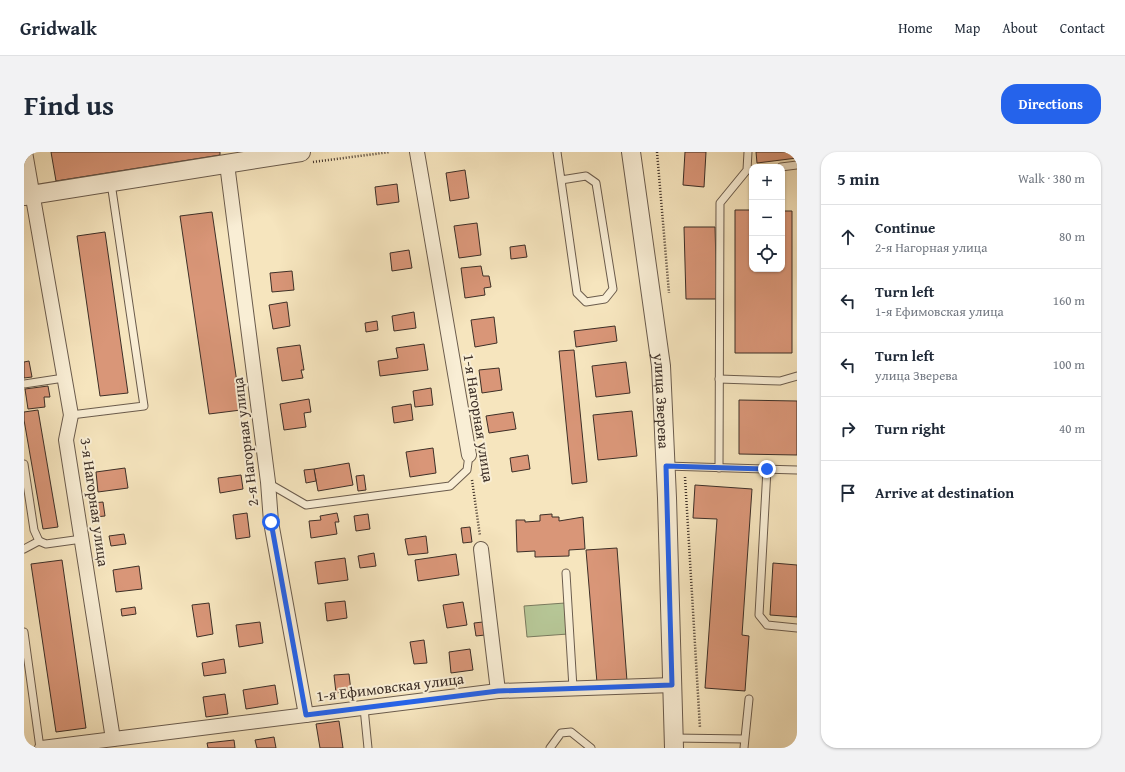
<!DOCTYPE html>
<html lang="en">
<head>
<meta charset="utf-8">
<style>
  body { margin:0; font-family:"Gentium Book Plus",serif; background:#f2f2f3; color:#1f2937 }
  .controls { position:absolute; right:12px; top:12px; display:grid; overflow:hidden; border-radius:8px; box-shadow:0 1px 3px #0004 }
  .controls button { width:36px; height:36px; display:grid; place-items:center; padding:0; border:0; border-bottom:1px solid #e0e1e3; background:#fff; color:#1f2937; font:20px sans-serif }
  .stop { position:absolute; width:12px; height:12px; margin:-9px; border:3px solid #2563eb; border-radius:50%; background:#fff }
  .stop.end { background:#2563eb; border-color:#fff; box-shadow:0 1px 4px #0008 }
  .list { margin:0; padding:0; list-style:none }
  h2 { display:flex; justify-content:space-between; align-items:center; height:52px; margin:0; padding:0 16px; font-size:17px }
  h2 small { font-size:13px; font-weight:400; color:#747a83 }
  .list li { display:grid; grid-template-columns:26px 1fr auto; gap:12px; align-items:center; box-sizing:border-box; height:64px; padding:0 16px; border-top:1px solid #e0e1e3 }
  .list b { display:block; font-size:15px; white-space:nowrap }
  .list p { margin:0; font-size:13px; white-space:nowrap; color:#747a83 }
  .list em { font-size:13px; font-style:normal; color:#747a83 }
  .icon { flex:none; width:22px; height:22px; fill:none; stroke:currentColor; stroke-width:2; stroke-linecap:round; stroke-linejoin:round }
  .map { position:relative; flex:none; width:773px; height:596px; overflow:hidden; border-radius:16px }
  header { display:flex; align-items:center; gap:24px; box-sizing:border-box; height:56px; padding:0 20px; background:#fff; border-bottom:1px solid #e0e1e3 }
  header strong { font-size:19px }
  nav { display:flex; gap:22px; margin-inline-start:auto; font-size:14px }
  .intro { display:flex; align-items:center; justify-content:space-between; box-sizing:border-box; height:96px; padding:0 24px }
  h1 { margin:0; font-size:28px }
  .button { padding:10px 18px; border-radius:16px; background:#2563eb; color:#fff; font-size:14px; font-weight:700 }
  main { display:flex; gap:24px; padding:0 24px }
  aside { flex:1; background:#fff; border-radius:16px; box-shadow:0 1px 3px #0004 }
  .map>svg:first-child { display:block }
</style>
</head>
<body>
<header>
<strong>Gridwalk</strong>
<nav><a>Home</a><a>Map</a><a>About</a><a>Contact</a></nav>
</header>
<div class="intro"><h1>Find us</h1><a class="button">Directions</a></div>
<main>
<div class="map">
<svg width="773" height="596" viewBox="0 0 773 596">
  <rect width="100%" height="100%" fill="#f6e5be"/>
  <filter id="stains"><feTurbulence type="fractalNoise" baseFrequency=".005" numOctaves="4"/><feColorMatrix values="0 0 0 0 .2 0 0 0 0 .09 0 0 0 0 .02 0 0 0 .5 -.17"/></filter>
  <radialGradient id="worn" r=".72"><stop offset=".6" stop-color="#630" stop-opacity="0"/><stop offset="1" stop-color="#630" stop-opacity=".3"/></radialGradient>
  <polygon fill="#b6c696" stroke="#7a7a5e" points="541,451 544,482 503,485 500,454"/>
  <g fill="#d99678" stroke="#3d2f27">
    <polygon points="27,0 196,0 196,3 32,29"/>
    <polygon points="661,0 682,0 680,35 659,33"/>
    <polygon points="732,0 773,0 773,6 733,11"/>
    <polygon points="441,18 445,46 426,49 422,21"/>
    <polygon points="373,32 375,50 353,53 351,35"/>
    <polygon points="711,58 728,58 728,117 758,117 758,59 768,59 768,201 711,201"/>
    <polygon points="188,60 217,258 185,262 156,64"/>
    <polygon points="453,71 457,103 435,106 430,74"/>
    <polygon points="660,75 691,75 693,147 662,147"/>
    <polygon points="81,80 104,241 76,244 53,84"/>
    <polygon points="501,93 503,105 487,107 486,95"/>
    <polygon points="385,98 388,116 368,119 366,101"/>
    <polygon points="457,114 459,124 465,124 467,135 460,136 461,143 441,146 437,116"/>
    <polygon points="268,119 270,138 248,140 246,121"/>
    <polygon points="263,150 266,174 249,177 245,153"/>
    <polygon points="390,160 392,176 370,179 368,164"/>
    <polygon points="470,165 473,191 451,195 447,168"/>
    <polygon points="353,169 354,178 342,180 341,171"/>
    <polygon points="591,174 593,189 552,195 550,179"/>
    <polygon points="400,192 404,218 356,224 354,209 374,206 372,196"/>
    <polygon points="276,193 280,218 277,218 279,226 258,229 253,196"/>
    <polygon points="550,198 563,330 548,332 535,199"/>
    <polygon points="5,209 8,225 0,226 0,210"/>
    <polygon points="602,210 606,241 572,245 568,214"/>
    <polygon points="475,216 478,238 458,241 455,218"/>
    <polygon points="24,234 26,245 20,245 21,255 4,257 1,237"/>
    <polygon points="407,236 409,253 391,255 389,239"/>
    <polygon points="285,247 287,260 280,261 282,275 260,278 256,252"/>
    <polygon points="715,248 773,249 773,303 715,302"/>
    <polygon points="387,252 389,268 370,271 368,255"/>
    <polygon points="14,258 34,375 19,377 0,268 0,260"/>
    <polygon points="608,259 613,304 574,308 569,263"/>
    <polygon points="489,260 492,277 465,281 462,264"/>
    <polygon points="409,296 412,321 386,325 382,300"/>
    <polygon points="504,303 506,317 488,320 486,306"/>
    <polygon points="325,311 329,333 294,339 290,317"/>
    <polygon points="101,316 104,336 74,340 72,320"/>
    <polygon points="290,317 292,329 282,331 280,318"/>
    <polygon points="217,323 219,337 196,341 194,326"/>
    <polygon points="340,323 342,338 334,339 332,324"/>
    <polygon points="671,333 728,337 718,483 725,484 721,539 681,536 693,367 669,366"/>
    <polygon points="79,350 81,364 71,365 69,351"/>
    <polygon points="223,361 226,385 212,387 209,363"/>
    <polygon points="313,361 315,370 311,370 313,382 287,386 285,369 297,368 296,364"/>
    <polygon points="344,362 346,377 332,379 330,364"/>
    <polygon points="528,362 528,365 535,365 535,369 559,365 561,397 545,398 545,404 511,405 511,399 493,400 492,368 501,368 501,370 516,369 516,363"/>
    <polygon points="446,375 448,390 439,391 437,376"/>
    <polygon points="100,382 102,392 87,394 85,384"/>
    <polygon points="402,384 404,401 384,403 381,387"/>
    <polygon points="593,396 603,529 573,531 562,398"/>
    <polygon points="350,401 352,414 336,416 334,404"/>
    <polygon points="432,402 435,423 394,429 391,408"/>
    <polygon points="321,406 324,428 294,432 291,410"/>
    <polygon points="38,408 62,576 32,580 7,412"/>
    <polygon points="749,411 773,413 773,465 746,463"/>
    <polygon points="115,414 118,437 92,440 89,418"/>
    <polygon points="321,449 323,466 303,469 301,451"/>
    <polygon points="439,450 443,473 423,476 419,453"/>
    <polygon points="185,451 189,482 173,485 168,453"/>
    <polygon points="111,455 112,462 98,464 97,457"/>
    <polygon points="236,470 239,491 215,495 212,473"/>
    <polygon points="459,470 461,483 452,484 450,471"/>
    <polygon points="400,488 403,511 390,512 386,490"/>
    <polygon points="446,497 449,518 427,521 425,500"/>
    <polygon points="200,507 202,521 180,524 178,511"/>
    <polygon points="325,522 327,539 312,541 310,523"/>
    <polygon points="251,533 254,552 222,557 219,538"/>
    <polygon points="201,542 204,562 182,565 179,545"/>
    <polygon points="315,569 319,596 296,596 292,572"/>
    <polygon points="250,585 252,596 233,596 231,588"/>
    <polygon points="210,588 211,596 184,596 183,591"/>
  </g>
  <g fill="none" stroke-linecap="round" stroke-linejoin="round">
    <defs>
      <g id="service">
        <polyline points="533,0 553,141 562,150 581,147 589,137 572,31 562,24 537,28"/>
        <polyline points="757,15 773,13"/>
        <polyline points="695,227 756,229 773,224"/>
        <polyline points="0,232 40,226"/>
        <polyline points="47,263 120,254 87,31"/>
        <polyline points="0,312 10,378 15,389"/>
        <polyline points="642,314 773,318"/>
        <polyline points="695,316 696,51 723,18 724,0"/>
        <polyline points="743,317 735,463 743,473 773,476"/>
        <polyline points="244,331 282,353 426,334 443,318 445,303"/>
        <polyline points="0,397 15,389 22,392 58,387"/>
        <polyline points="542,421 549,536"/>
        <polyline points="0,480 16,596"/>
        <polyline points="340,556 344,596"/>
        <polyline points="650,586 720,587"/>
        <polyline points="526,596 537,581 547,580 567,596"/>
        <polyline points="720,596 725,547"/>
      </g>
      <g id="minor">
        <polyline points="1,0 47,263 42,288 89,587"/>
        <polyline points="393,0 445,303"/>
        <polyline points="203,12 244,330 247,370 282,563"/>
        <polyline points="457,397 474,539"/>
        <polyline points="18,596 474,539 649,533"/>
      </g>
      <g id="tertiary">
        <path id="s1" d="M607 0 637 214 643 346 650 596"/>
        <polyline points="0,44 277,0"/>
      </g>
    </defs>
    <use href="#service" stroke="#6b5c4d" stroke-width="9"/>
    <use href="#minor" stroke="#6b5c4d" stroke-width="16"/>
    <use href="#tertiary" stroke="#6b5c4d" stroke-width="20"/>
    <g stroke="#3d2f27" stroke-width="2.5" stroke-dasharray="1 2" stroke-linecap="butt">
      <polyline points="633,0 645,141"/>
      <polyline points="289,10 366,0"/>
      <polyline points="661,325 676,576"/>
      <polyline points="448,328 456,384"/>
    </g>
    <use href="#service" stroke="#f9eed5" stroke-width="7"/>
    <use href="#minor" stroke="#f9eed5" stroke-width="14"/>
    <use href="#tertiary" stroke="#f9eed5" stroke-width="18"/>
  </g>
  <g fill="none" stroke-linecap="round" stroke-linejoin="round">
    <polyline stroke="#2563eb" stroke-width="5" points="247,370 282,563 474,539 648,533 642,314 743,317"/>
  </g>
  <g text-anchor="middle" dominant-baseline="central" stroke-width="4" stroke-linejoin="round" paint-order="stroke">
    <g font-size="15" fill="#3d2f27" stroke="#f9eed5">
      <text stroke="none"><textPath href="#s1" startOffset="251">улица Зверева</textPath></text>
      <text transform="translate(455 266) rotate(81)">1-я Нагорная улица</text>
      <text transform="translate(221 290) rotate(-97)">2-я Нагорная улица</text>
      <text transform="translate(71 350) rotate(82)">3-я Нагорная улица</text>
      <text transform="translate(366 535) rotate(-7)">1-я Ефимовская улица</text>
    </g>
  </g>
  <rect width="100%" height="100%" filter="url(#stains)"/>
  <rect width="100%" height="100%" fill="url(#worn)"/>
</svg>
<div class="controls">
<button>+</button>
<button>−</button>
<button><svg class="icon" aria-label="locate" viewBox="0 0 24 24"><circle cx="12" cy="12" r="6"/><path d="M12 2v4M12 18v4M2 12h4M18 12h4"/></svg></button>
</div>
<div class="stop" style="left:247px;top:370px"></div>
<div class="stop end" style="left:743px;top:317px"></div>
</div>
<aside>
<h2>5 min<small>Walk · 380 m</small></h2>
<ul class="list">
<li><svg class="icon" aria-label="ahead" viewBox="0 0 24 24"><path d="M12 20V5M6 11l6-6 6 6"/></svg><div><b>Continue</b><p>2-я Нагорная улица</p></div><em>80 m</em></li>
<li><svg class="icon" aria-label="left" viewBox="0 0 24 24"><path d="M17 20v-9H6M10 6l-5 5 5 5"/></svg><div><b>Turn left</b><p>1-я Ефимовская улица</p></div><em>160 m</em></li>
<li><svg class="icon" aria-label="left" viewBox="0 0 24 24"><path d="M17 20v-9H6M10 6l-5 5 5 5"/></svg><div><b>Turn left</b><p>улица Зверева</p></div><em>100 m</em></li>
<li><svg class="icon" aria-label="right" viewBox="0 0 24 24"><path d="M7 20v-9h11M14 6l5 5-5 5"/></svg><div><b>Turn right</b></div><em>40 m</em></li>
<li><svg class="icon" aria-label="arrive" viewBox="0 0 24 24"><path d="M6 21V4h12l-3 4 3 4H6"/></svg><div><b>Arrive at destination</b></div></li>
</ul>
</aside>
</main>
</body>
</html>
